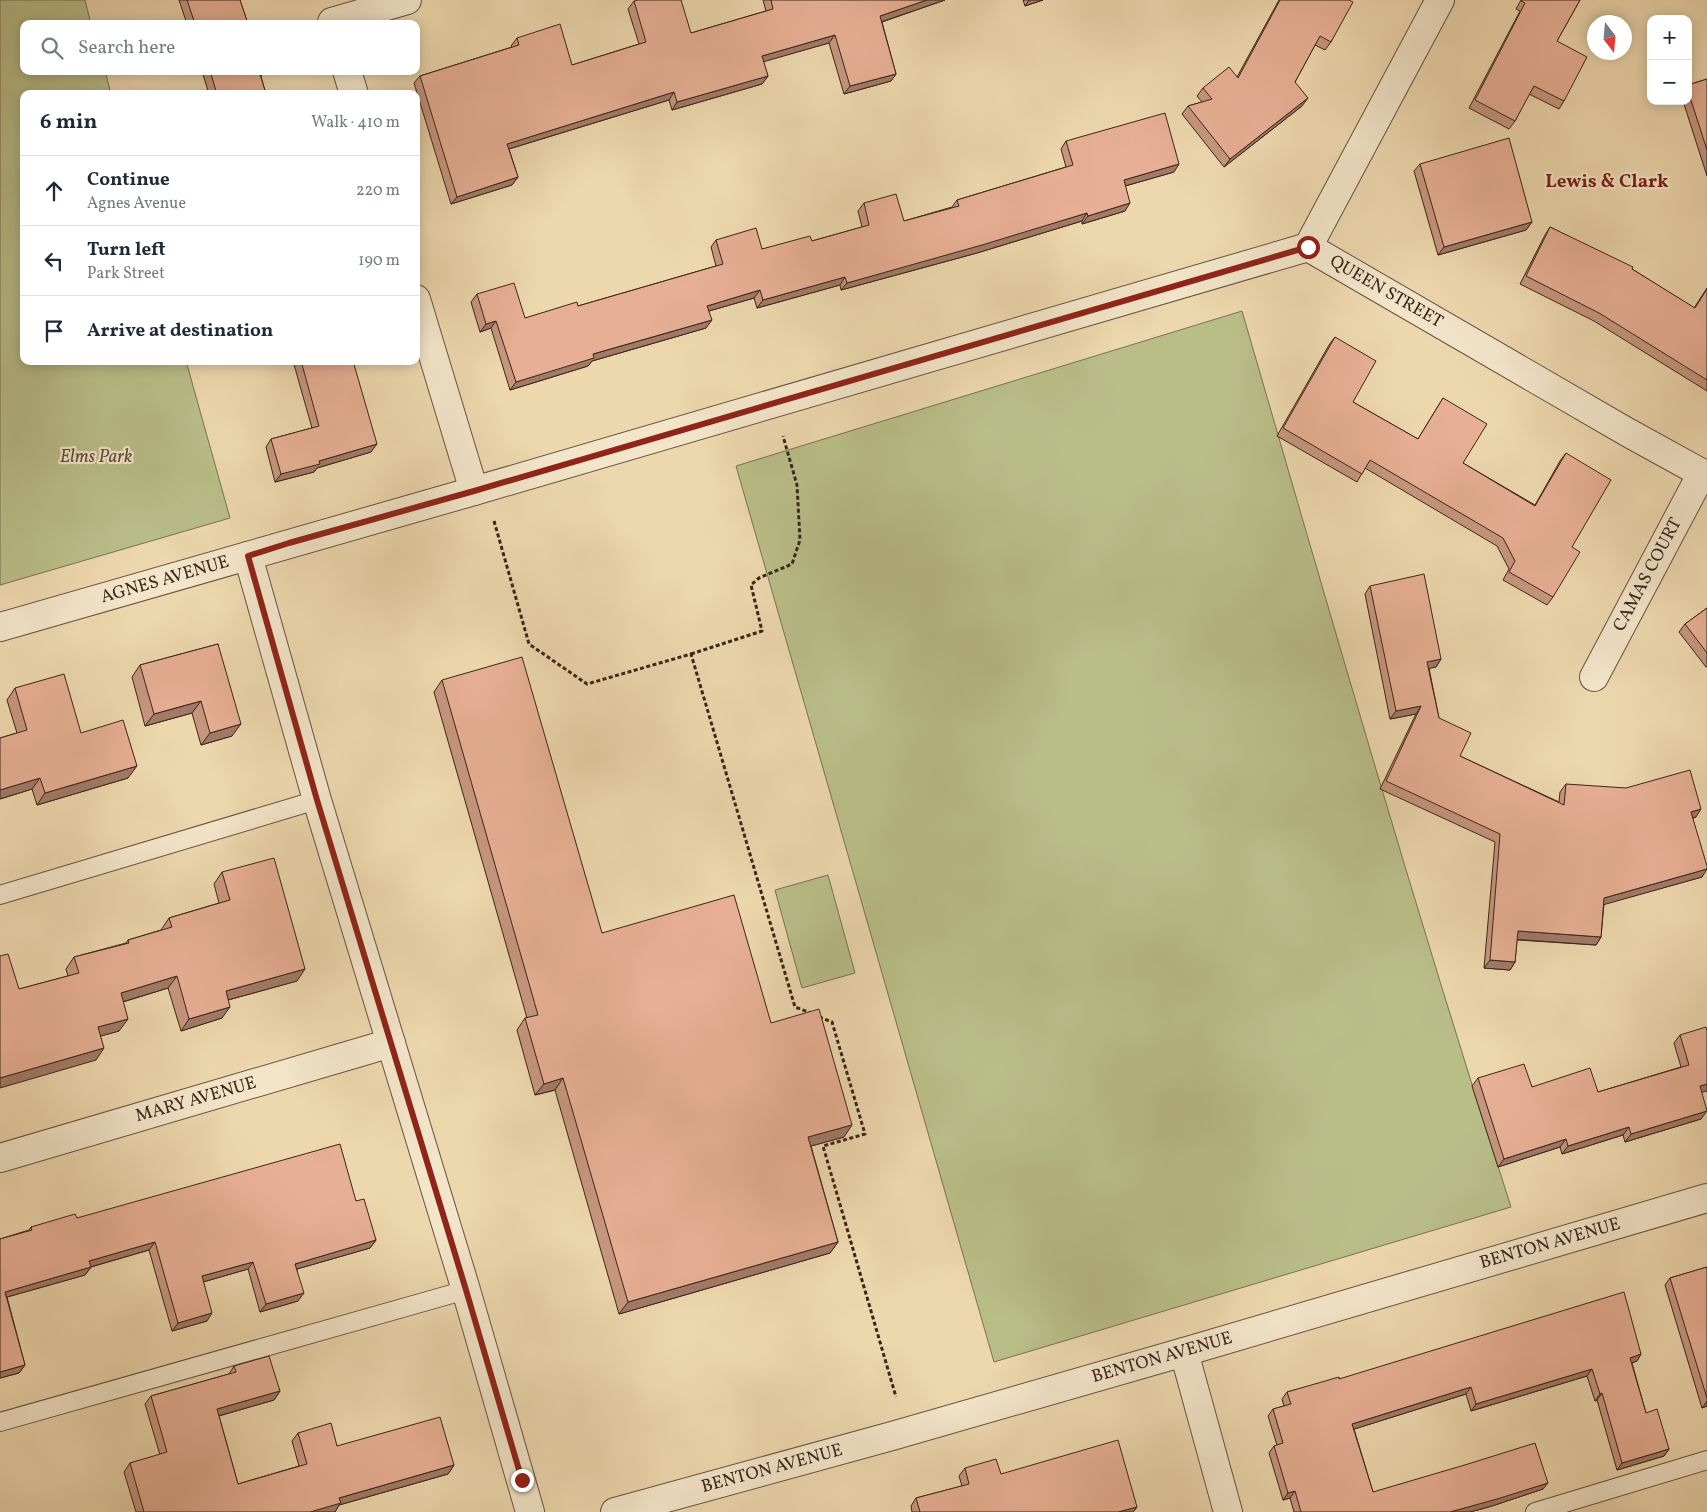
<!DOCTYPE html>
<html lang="en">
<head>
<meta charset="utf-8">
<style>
  body { margin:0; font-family:Vollkorn,serif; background:#f2f2f3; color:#1f2937 }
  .controls { position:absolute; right:15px; top:15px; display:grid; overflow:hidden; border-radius:10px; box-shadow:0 2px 12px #0003 }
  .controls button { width:45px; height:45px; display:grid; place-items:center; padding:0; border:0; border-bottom:1px solid #e0e1e3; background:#fff; color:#1f2937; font:25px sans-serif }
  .compass { position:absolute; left:1587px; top:15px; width:45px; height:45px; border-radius:50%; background:#fff; box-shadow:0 2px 12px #0003; rotate:164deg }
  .stop { position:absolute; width:15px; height:15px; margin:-11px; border:4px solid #8f2418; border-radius:50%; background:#fff }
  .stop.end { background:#8f2418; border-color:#fff; box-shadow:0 1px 5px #0008 }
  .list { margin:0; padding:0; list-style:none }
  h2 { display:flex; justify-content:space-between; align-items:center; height:65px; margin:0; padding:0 20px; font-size:21px }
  h2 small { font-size:16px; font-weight:400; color:#747a83 }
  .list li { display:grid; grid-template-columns:32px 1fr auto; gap:15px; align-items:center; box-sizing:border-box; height:70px; padding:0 20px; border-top:1px solid #e0e1e3 }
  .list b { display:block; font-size:19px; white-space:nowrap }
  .list p { margin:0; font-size:16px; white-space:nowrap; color:#747a83 }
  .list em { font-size:16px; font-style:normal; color:#747a83 }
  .icon { flex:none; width:28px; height:28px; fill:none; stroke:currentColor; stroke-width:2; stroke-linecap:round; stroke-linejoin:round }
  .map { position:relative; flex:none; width:1707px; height:1512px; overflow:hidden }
  .search { position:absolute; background:#fff; box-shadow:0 2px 12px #0003; left:20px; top:20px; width:400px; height:55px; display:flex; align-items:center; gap:12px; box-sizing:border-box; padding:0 18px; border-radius:10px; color:#747a83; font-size:19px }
  .panel { position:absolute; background:#fff; box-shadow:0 2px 12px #0003; left:20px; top:90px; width:400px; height:275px; border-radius:10px }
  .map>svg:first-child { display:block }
</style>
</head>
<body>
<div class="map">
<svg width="1707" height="1512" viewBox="0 0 1707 1512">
  <rect width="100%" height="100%" fill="#edd7ad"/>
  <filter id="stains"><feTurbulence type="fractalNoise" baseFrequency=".004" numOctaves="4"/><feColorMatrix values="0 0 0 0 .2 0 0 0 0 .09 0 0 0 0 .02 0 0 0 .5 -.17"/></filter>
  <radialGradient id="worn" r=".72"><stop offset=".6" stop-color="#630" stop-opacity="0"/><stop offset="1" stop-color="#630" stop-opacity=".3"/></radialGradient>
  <g fill="#b9be89" stroke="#7a7252">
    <polygon points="0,0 85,0 91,24 24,24 24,71 105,71 111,94 24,94 24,361 186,361 230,518 0,585"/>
    <path d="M1242 311C1329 610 1415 910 1511 1207L994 1362 736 466Z"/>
    <polygon points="828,875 855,973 802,988 775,890"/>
  </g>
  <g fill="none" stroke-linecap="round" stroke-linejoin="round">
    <defs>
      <g id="lane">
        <polyline points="0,895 317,800"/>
        <polyline points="0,1422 466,1290"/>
        <polyline points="1535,1512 1707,1460"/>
      </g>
      <g id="street">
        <polyline points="332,22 407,0"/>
        <polyline points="347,71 354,94"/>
        <polyline points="1308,247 1627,432 1707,476"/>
        <polyline points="1308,247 1440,0"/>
        <polyline points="416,299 474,491"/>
        <polyline points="248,556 317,800 466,1290 530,1512"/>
        <polyline points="0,627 474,491 1308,247"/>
        <polyline points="1594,677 1702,473"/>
        <polyline points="0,1158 391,1043"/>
        <polyline points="1184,1352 1228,1512"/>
        <polyline points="615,1512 892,1436 1184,1352 1707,1198"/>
      </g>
    </defs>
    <use href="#lane" stroke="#675240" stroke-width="20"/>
    <use href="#street" stroke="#675240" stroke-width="30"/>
    <g stroke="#3a251b" stroke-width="3" stroke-dasharray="4 2.5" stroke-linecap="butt">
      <polyline points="494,521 529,644 587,684 691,654 795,1007 811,1013"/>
      <polyline points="691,654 762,631 751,585 759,578 792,564 800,540 797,485 783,436"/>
      <polyline points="819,1017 832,1022 865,1134 823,1146 896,1397"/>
    </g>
    <use href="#lane" stroke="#f3e5ca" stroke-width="18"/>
    <use href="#street" stroke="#f3e5ca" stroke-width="28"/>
  </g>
  <g fill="#c7967f" stroke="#3a251b">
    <polygon points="179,0 240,0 248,24 187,24"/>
    <polygon points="763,0 945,0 882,22 896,74 891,81 844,94 829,43 763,61 768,76 762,84 672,110 669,100 509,149 518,177 512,185 451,204 414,83 420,76 512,47 511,46 517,38 572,65 639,44 628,9 634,1 691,33 766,11"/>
    <polygon points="1023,0 1043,0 1025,6"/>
    <polygon points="1279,0 1349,0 1331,42 1325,50 1315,45 1295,82 1302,106 1224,167 1182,114 1188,106 1202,102 1197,96 1203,88 1237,77"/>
    <polygon points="1521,0 1580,0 1557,41 1564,101 1559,109 1529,94 1515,121 1509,129 1469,108 1520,11 1516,9"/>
    <polygon points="202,71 263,71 261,77 266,94 209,94"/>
    <polygon points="1707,79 1707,176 1683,101 1688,101 1688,85"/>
    <polygon points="1066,141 1174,172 1125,186 1125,211 1082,224 1082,221 977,253 841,290 840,285 757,308 754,298 709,311 706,328 592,361 588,366 510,390 491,328 480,332 471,302 477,294 525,318 578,306 716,266 711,247 716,240 762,249 812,241 862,227 858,211 864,203 904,221 952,207 957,200 1066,167 1061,149"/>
    <polygon points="1420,164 1532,222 1526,230 1438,255 1414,171"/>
    <polygon points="1550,227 1632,269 1694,308 1707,288 1707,391 1594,321 1520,284 1545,235"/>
    <polygon points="1335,337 1353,402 1418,439 1443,398 1463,463 1535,505 1560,461 1566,453 1572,547 1553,597 1547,605 1503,580 1509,569 1497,546 1365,468 1357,482 1277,436 1329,345"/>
    <polygon points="293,361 353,361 371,452 317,468 314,472 275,482 266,447 271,439 312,428"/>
    <polygon points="1370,586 1441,659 1436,667 1429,668 1439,718 1460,756 1559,802 1560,792 1566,784 1696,817 1693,818 1702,877 1604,904 1601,937 1596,945 1517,940 1515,962 1510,970 1484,968 1495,842 1380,789 1416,714 1390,719 1365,594"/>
    <polygon points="1707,608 1707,667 1706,667 1679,632 1685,624"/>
    <polygon points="218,644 232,736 201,745 192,713 145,726 132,677 140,665"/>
    <polygon points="442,680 602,933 771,1023 844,1137 811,1146 838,1242 830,1253 619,1314 555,1090 535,1095 517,1030 525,1018 527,1018 434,692"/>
    <polygon points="15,688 81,733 128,778 37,805 32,789 0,799 0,738 17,733 7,700"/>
    <polygon points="222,872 297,981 228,1000 222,1018 181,1031 168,988 123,1002 119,1031 100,1036 96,1060 19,989 68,976 66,969 74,957 126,943 128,940 161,930 169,918 219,903 214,884"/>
    <polygon points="1680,1035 1707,1091 1701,1092 1701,1119 1625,1142 1623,1135 1562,1154 1560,1147 1498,1167 1472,1086 1478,1078 1532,1087 1598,1092 1681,1067 1674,1043"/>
    <polygon points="356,1201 376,1240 370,1248 297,1269 298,1301 260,1312 248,1269 203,1282 207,1321 172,1331 149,1250 91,1267 85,1275 7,1297 25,1365 19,1373 0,1378 0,1239 29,1230 31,1227 77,1218"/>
    <polygon points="1707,1267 1707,1406 1702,1408 1665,1285 1670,1278"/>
    <polygon points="1641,1354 1637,1361 1632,1363 1646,1413 1669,1449 1664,1456 1617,1470 1597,1400 1595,1401 1587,1376 1471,1411 1466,1394 1354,1429 1373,1492 1543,1489 1492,1506 1470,1512 1294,1512 1290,1498 1283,1500 1269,1453 1274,1446 1277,1445 1268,1416 1273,1409 1284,1406 1282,1399 1287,1392 1339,1379"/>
    <polygon points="234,1366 280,1391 274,1400 219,1416 238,1484 299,1466 292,1441 298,1433 337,1446 454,1465 448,1474 339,1505 335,1512 136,1512 124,1472 130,1463 160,1455 145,1404 151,1396 229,1374"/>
    <polygon points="965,1468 1001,1474 1137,1507 1133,1512 912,1512 911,1506 916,1498 962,1486 959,1476"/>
  </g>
  <g fill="#a27a68" stroke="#3a251b">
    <polygon points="927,0 945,0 875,24 880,16"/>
    <polygon points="1029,0 1043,0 1025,6"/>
    <polygon points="835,35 829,43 756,64 762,56"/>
    <polygon points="896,74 891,81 844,94 850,86"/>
    <polygon points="768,76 762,84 672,110 677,102"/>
    <polygon points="674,92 669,100 502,151 507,144"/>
    <polygon points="1308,98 1302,106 1224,167 1230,159"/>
    <polygon points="1179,164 1174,172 1118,188 1124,180"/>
    <polygon points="518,177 512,185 451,204 457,197"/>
    <polygon points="1130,203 1125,211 1082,224 1088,216"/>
    <polygon points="1087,213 1082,221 977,253 841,290 847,283"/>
    <polygon points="1532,222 1526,230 1438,255 1444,247"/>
    <polygon points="845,277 840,285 757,308 763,300"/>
    <polygon points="760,290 754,298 702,313 707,306"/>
    <polygon points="712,320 706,328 592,361 588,366 510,390 516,382 593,354"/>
    <polygon points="496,321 491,328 480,332 486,324"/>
    <polygon points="377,444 371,452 317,468 314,472 275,482 281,474 319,461"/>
    <polygon points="1441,659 1436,667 1422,670 1427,662"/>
    <polygon points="201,701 192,713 145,726 154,714"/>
    <polygon points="1421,706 1416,714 1390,719 1396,711"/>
    <polygon points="241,724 232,736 201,745 210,733"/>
    <polygon points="137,766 128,778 37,805 45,793"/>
    <polygon points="40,778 32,789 0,799 0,790"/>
    <polygon points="1701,809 1696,817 1686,820 1691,812"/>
    <polygon points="1707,869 1702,877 1599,906 1604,898"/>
    <polygon points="1518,931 1601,937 1596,945 1512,939"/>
    <polygon points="1490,960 1515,962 1510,970 1484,968"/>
    <polygon points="305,969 297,981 217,1003 226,991"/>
    <polygon points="177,976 168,988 112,1005 121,993"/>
    <polygon points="230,1007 222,1018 181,1031 189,1019"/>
    <polygon points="128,1019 119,1031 90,1039 98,1027"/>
    <polygon points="104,1048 96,1060 0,1088 0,1078"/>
    <polygon points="563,1078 555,1090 535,1095 544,1084"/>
    <polygon points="1707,1084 1707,1091 1694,1094 1700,1086"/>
    <polygon points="1707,1111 1701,1119 1625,1142 1631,1134"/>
    <polygon points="852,1125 844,1137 800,1149 808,1137"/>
    <polygon points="1629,1127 1623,1135 1562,1154 1568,1146"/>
    <polygon points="1566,1139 1560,1147 1498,1167 1504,1159"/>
    <polygon points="376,1240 370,1248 290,1271 295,1264"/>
    <polygon points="155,1242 149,1250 83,1269 89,1261"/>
    <polygon points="838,1242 830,1253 619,1314 628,1302"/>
    <polygon points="253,1262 248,1269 196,1284 202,1276"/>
    <polygon points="91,1267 85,1275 0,1299 5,1292"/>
    <polygon points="304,1293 298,1301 260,1312 266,1304"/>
    <polygon points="212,1313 207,1321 172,1331 178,1323"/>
    <polygon points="1641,1354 1637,1361 1625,1365 1630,1358"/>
    <polygon points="25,1365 19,1373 0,1378 0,1372"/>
    <polygon points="1592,1369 1587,1376 1471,1411 1476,1404"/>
    <polygon points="1471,1387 1466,1394 1348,1431 1352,1424"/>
    <polygon points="280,1391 274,1400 211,1418 217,1409"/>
    <polygon points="1602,1393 1597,1400 1595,1401 1600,1394"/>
    <polygon points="1707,1401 1707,1406 1702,1408"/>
    <polygon points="1669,1449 1664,1456 1617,1470 1622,1463"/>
    <polygon points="454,1465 448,1474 339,1505 335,1512 310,1512 339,1498"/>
    <polygon points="1548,1483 1543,1489 1492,1506 1470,1512 1450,1512"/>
    <polygon points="1295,1491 1290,1498 1283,1500 1288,1493"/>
    <polygon points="1137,1507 1133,1512 1118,1512"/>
  </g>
  <g fill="#e7af94" stroke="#3a251b">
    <polygon points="187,0 240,0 248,24 195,24"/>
    <polygon points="638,0 681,0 691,33 773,9 771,0 927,0 880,16 896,74 850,86 835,35 762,56 768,76 677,102 674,92 507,144 518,177 457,197 420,76 519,45 517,38 560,24 572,65 646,42 634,1"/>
    <polygon points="1280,0 1349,0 1353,2 1331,42 1320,36 1295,82 1308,98 1230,159 1188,106 1212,99 1203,88 1229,67 1238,78"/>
    <polygon points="1522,0 1580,0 1557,41 1587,57 1564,101 1534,86 1515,121 1475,100 1525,3 1521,1"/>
    <polygon points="210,71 263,71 264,73 260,74 266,94 217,94"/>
    <polygon points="1707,79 1707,150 1688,91 1688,85"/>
    <polygon points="1165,113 1179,164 1124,180 1130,203 1088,216 1087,213 982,245 847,283 845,277 763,300 760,290 707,306 712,320 593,354 594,358 516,382 496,321 486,324 477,294 514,283 525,318 577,302 578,306 723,264 716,240 756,228 762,249 810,236 812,241 869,225 864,203 896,194 904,221 959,206 957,200 1073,165 1066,141"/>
    <polygon points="1509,138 1532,222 1444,247 1420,164"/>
    <polygon points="1550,227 1633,267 1632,269 1695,308 1707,289 1707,380 1599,313 1526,276"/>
    <polygon points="1335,337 1376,361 1353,402 1418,439 1443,398 1487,424 1463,463 1535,506 1566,453 1611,480 1572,547 1580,552 1553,597 1509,572 1515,561 1503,538 1370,460 1362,474 1283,428"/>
    <polygon points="301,361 353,361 377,444 319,461 320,464 281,474 271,439 319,426"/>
    <polygon points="1424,574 1441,659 1427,662 1439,718 1471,733 1460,756 1564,805 1566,784 1626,788 1690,770 1701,809 1691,812 1707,866 1707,869 1604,898 1601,937 1518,931 1515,962 1490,960 1500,834 1386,781 1421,706 1396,711 1370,586"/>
    <polygon points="1707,608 1707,653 1685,624"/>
    <polygon points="218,644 241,724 210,733 201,701 154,714 140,665"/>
    <polygon points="522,657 602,933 734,895 771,1023 819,1009 852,1125 808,1137 838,1242 628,1302 563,1078 544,1084 525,1018 538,1015 442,680"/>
    <polygon points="64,674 81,733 123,720 137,766 45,793 40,778 0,790 0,738 27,730 15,688"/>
    <polygon points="274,858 305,969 226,991 230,1007 189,1019 177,976 121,993 128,1019 98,1027 104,1048 0,1078 0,956 8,954 19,989 79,973 74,957 129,943 128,940 172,927 169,918 230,900 222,872"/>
    <polygon points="1706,1027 1707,1031 1707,1084 1700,1086 1707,1111 1631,1134 1629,1127 1568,1146 1566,1139 1504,1159 1478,1078 1524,1064 1532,1087 1590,1068 1598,1092 1689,1065 1680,1035"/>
    <polygon points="340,1144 356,1201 364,1199 376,1240 295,1264 304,1293 266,1304 253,1262 202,1276 212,1313 178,1323 155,1242 89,1261 91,1267 5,1292 25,1365 0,1372 0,1239 32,1230 31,1227 75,1214 77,1218"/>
    <polygon points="1707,1267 1707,1398 1670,1278"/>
    <polygon points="1624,1292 1641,1354 1630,1358 1646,1413 1657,1409 1669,1449 1622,1463 1602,1393 1600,1394 1592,1369 1476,1404 1471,1387 1352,1424 1373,1492 1468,1464 1535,1443 1548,1483 1497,1499 1450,1512 1301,1512 1295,1491 1288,1493 1274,1446 1283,1443 1273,1409 1291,1404 1287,1392 1339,1377 1339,1379"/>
    <polygon points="269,1356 280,1391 217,1409 238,1484 307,1464 298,1433 331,1423 337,1446 440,1417 454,1465 339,1498 341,1503 310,1512 144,1512 130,1463 167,1452 151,1396 236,1372 234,1366"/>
    <polygon points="1118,1440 1137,1507 1118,1512 920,1512 916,1498 969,1484 965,1468 996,1459 1001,1474"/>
  </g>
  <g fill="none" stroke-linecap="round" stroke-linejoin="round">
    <polyline stroke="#8f2418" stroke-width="6" points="522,1480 466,1290 317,800 248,556 289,543 474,491 1308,247"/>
  </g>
  <g text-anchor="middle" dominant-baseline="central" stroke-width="4.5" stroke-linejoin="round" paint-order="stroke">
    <g font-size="18" fill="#3a251b" stroke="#f3e5ca">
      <text transform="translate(1386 292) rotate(30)">QUEEN STREET</text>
      <text transform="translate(1648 575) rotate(-62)">CAMAS COURT</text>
      <text transform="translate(165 580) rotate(-16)">AGNES AVENUE</text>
      <text transform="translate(196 1100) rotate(-16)">MARY AVENUE</text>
      <text transform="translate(1550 1244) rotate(-16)">BENTON AVENUE</text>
      <text transform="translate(1162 1358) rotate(-16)">BENTON AVENUE</text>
      <text transform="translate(772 1469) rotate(-15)">BENTON AVENUE</text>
    </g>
    <g font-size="18" font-style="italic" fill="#5a4b36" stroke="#f3e5ca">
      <text x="96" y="457">Elms Park</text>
    </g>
    <g font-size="19" font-weight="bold" fill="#7a1f14" stroke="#f3e5ca">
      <text x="1607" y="182">Lewis &amp; Clark</text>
    </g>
  </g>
  <rect width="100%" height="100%" filter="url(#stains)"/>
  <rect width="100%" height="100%" fill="url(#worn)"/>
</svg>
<div class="controls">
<button>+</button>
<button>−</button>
</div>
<svg class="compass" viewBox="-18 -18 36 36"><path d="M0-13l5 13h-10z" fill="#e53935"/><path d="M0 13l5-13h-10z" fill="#747a83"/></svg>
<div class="stop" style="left:1308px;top:247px"></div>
<div class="stop end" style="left:522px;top:1480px"></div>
<div class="search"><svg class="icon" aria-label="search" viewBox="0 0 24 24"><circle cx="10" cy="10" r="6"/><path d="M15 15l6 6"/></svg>Search here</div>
<section class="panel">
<h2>6 min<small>Walk · 410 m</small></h2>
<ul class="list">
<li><svg class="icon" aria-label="ahead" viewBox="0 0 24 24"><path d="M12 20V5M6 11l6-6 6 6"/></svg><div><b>Continue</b><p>Agnes Avenue</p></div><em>220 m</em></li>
<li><svg class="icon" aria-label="left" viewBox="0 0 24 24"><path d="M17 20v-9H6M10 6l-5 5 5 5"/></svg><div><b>Turn left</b><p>Park Street</p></div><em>190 m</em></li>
<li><svg class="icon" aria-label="arrive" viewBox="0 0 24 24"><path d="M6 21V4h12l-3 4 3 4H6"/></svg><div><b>Arrive at destination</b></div></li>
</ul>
</section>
</div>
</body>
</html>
